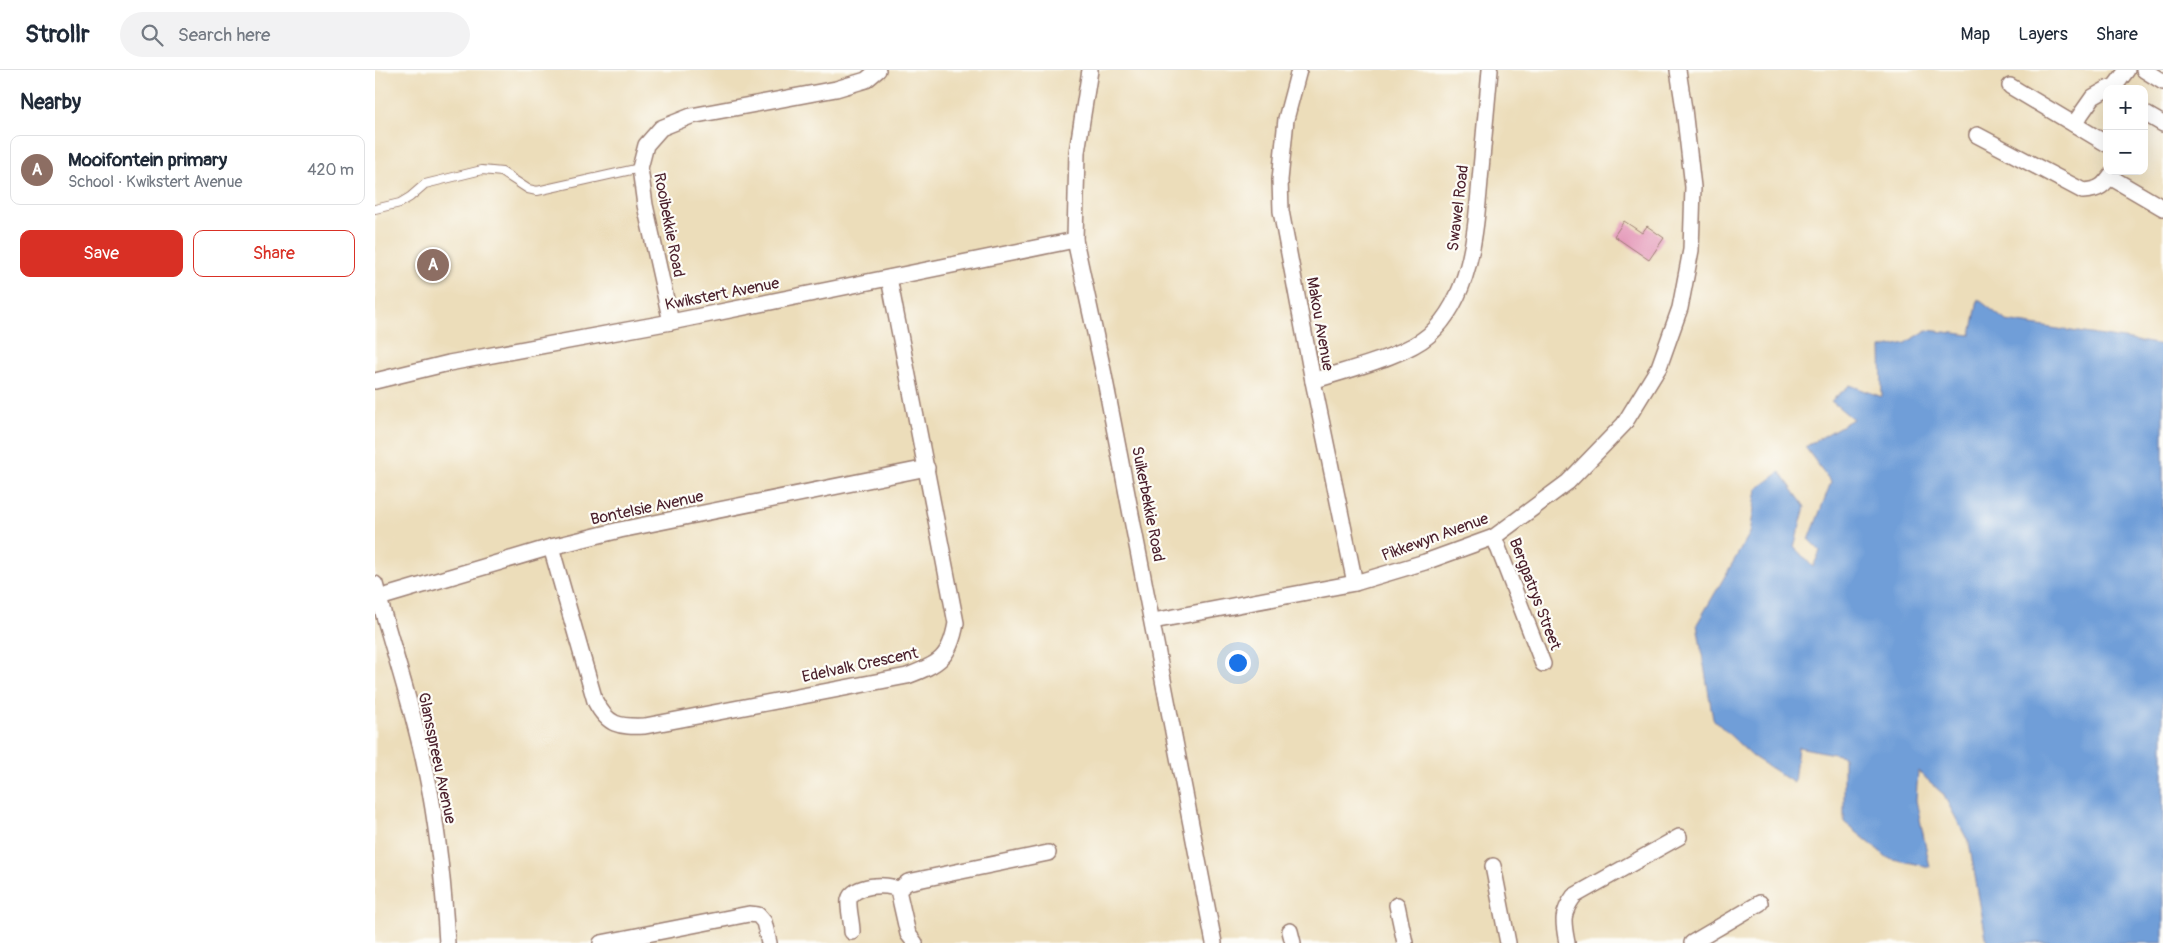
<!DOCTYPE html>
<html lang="en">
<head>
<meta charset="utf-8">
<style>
  body { margin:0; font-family:Pangolin,sans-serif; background:#f2f2f3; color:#1f2937 }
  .controls { position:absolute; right:15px; top:15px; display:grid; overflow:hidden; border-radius:10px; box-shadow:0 5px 20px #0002 }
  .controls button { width:45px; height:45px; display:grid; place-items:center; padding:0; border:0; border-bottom:1px solid #e0e1e3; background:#fff; color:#1f2937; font:25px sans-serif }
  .you { position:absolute; left:862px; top:592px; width:18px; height:18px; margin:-12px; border:4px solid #fff; border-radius:50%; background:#1a73e8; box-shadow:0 0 0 8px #1a73e833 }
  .badge { display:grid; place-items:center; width:32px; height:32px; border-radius:50%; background:#d93025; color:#fff; font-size:16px; font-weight:700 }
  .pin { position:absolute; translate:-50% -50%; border:2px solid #fff; box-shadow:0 1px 5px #0006 }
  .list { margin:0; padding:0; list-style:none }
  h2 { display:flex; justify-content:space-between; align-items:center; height:65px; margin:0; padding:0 20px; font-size:21px }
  h2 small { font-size:16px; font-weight:400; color:#747a83 }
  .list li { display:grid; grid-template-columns:32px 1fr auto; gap:15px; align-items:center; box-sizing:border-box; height:70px; margin:0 10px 10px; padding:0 10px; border:1px solid #e0e1e3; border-radius:10px }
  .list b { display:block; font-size:19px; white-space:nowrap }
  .list p { margin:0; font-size:16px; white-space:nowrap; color:#747a83 }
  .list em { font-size:16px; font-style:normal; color:#747a83 }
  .actions { display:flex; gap:10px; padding:15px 20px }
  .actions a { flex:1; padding:11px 0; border:1px solid #d93025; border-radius:10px; text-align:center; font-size:18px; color:#d93025 }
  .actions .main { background:#d93025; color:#fff }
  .icon { flex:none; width:28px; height:28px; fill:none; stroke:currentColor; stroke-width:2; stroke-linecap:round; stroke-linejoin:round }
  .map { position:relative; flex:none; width:1788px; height:873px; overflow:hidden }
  header { display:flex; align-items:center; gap:30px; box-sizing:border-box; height:70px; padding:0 25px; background:#fff; border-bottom:1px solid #e0e1e3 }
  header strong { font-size:24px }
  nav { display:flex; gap:28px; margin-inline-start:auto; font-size:18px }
  .search { width:350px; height:45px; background:#f2f2f3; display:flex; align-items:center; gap:12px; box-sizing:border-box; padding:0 18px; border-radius:28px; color:#747a83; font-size:19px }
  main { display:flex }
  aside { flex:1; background:#fff }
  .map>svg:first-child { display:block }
</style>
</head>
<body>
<header>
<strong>Strollr</strong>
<div class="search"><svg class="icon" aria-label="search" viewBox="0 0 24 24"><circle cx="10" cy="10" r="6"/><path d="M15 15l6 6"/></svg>Search here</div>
<nav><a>Map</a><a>Layers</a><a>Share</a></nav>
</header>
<main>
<aside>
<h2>Nearby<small></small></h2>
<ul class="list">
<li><span class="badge" style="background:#8d6e63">A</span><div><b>Mooifontein primary</b><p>School · Kwikstert Avenue</p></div><em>420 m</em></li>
</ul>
<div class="actions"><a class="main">Save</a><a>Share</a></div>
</aside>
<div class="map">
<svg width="1788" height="873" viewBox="0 0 1788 873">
  <rect width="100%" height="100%" fill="#fdfcf7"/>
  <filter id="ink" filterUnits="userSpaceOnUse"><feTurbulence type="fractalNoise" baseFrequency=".02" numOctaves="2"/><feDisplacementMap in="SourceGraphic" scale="10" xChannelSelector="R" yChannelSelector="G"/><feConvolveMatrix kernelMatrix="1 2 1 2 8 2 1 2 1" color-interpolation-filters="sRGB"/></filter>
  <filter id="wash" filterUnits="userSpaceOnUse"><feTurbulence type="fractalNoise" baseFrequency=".0096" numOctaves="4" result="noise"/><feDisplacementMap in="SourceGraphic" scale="20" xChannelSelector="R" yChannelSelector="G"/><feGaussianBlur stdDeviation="1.12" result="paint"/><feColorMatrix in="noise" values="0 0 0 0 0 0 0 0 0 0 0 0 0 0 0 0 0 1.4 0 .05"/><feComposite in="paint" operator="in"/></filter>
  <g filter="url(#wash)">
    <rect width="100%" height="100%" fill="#ecddba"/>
    <polygon fill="#6f9ed8" stroke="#5c5e82" points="1603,229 1631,251 1788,275 1788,873 1612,873 1594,773 1568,724 1543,701 1541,730 1555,797 1513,788 1469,752 1469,686 1423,677 1419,713 1377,686 1338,649 1322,554 1375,463 1382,419 1405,402 1430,437 1419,477 1438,497 1445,481 1434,470 1456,412 1430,377 1478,349 1456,331 1475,315 1507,327 1506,278 1531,273 1552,260 1596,265"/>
    <g id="blocks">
      <polygon fill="#e499b9" points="1249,151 1267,163 1272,156 1289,168 1274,190 1239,166"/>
    </g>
  </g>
  <g filter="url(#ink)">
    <use href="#blocks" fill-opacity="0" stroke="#9b7e72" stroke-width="1"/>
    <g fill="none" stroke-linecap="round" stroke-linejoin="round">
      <defs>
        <polyline id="lane" points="0,139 25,133 35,127 50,114 107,100 127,102 153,119 162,121 265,98"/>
        <g id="street">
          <polyline points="715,0 702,82 700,170 728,300 839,873"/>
          <polyline points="924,0 911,49 905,110 906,141 938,311 980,513"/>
          <polyline points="1769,0 1788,12"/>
          <polyline points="1635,16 1732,74"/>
          <polyline points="1733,19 1740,16 1752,0"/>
          <polyline points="1769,43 1788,54"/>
          <polyline points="1699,54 1718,27 1732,19"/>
          <path d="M1602 65 1708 121C1726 120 1729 115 1739 101"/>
          <polyline points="1735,107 1788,138"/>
          <polyline points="296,252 270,135 265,98 271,75 286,58 316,46 461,19 491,10 503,0"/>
          <polyline points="0,311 74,293 296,252 700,170"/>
          <path d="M938 311C970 300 1029 287 1054 265 1099 225 1101 153 1106 99 1109 66 1112 33 1115 0"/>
          <polyline points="1119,467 1168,594"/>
          <path d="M176 477 220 631C233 656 244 657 270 656L532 606C564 594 575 588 581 553L514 208"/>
          <path d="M0 514C19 583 42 651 55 721 64 771 69 822 72 873"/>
          <polyline points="4,528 176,477 245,460 552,398"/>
          <polyline points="778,551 980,513 1050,492 1119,467 1193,412 1249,354 1284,297 1305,238 1316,180 1318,117 1309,39 1303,0"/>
          <polyline points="1118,796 1133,873"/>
          <polyline points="523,820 533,812 673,783"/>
          <polyline points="1022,835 1030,873"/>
          <polyline points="915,861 918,873"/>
          <path d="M477 862C477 852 473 839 474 830 477 815 513 812 523 820L533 864 540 873"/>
          <polyline points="226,873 374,844 383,845 389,852 394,873"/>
          <path d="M1192 873C1188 852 1186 844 1199 826L1304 767"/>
          <polyline points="1317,873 1385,833"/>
        </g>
      </defs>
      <use href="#lane" stroke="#9b7e72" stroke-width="10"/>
      <use href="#street" stroke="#9b7e72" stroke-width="18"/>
      <use href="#lane" stroke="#fff" stroke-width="8"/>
      <use href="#street" stroke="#fff" stroke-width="15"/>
    </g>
  </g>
  <g text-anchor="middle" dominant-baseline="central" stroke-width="4.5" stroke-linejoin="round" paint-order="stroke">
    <g font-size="16" fill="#4a1f2b" stroke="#fdfcf7">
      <text transform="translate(1083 138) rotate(-83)">Swawel Road</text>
      <text transform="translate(294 155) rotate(79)">Rooibekkie Road</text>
      <text transform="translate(347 224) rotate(-11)">Kwikstert Avenue</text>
      <text transform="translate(945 254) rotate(80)">Makou Avenue</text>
      <text transform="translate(773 434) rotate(79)">Suikerbekkie Road</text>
      <text transform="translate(272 438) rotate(-12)">Bontelsie Avenue</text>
      <text transform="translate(1060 467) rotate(-20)">Pikkewyn Avenue</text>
      <text transform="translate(1160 524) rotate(69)">Bergpatrys Street</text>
      <text transform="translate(485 595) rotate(-12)">Edelvalk Crescent</text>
      <text transform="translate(62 688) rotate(78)">Glansspreeu Avenue</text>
    </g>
  </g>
</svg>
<div class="controls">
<button>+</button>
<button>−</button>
</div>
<div class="you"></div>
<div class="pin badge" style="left:58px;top:195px;background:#8d6e63">A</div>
</div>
</main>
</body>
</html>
